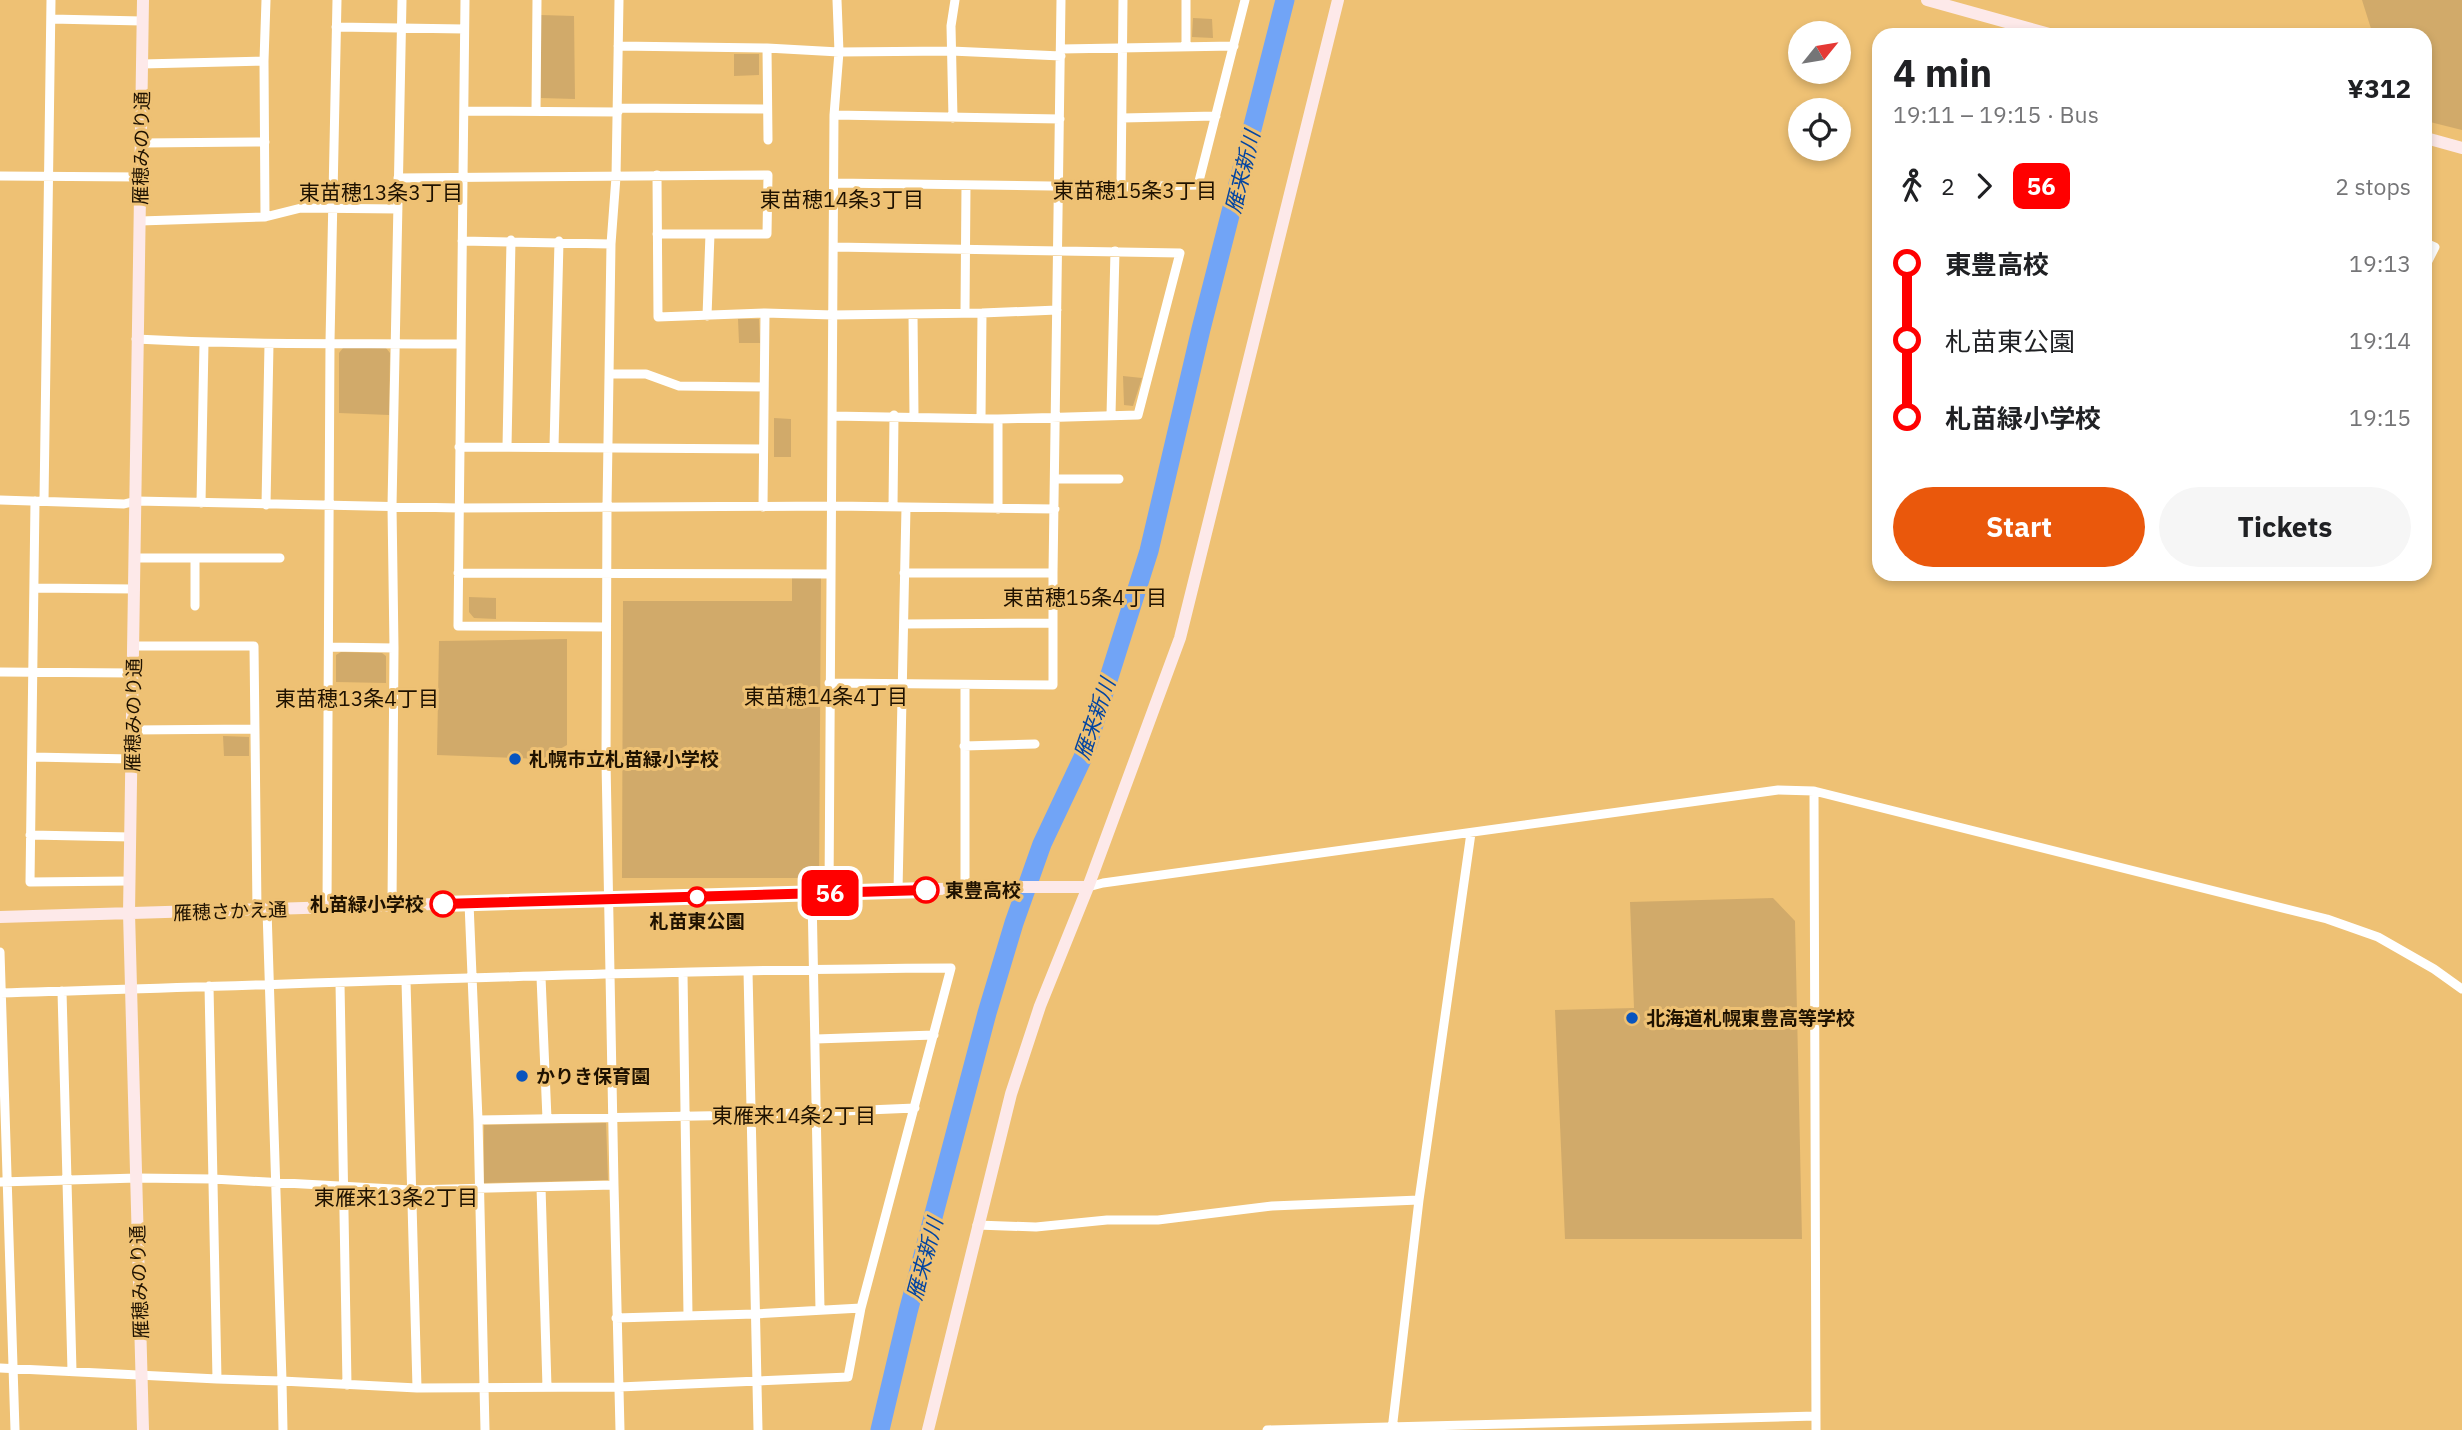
<!DOCTYPE html>
<html lang="en">
<head>
<meta charset="utf-8">
<style>
  :root { --surface:#fff; --page:#f6f6f6; --text:#202124; --muted:#757577; --accent:#ea580c }
  body { margin:0; font-family:"IBM Plex Sans","Noto Sans JP",sans-serif; background:var(--page); color:var(--text); height:100vh; display:flex; flex-direction:column; font-size:26px; white-space:nowrap }
  * { box-sizing:border-box; margin:0 }
  p { font-size:23px; color:var(--muted) }
  .icon { flex:none; width:38px; height:38px; fill:none; stroke:currentColor; stroke-width:2; stroke-linecap:round; stroke-linejoin:round }
  .map { position:relative; flex:1; overflow:hidden }
  .sheet { position:absolute; left:1872px; top:28px; width:560px; height:553px; display:flex; flex-direction:column; background:var(--surface); border-radius:21px; box-shadow:0 4px 10px #0003 }
  .sheet>* { flex:none }
  .badge { padding:0 14px; border-radius:10px; font-size:24px; line-height:46px }
  .needle { width:46px; rotate:60deg }
  .fabs { position:absolute; left:1788px; top:21px; display:grid; gap:14px }
  .fabs a { display:grid; place-items:center; width:63px; height:63px; border-radius:50%; background:var(--surface); box-shadow:0 4px 10px #0003; font-size:35px }
  .map>.badge { position:absolute; translate:-50% -50%; box-shadow:0 0 0 4px #fff }
  .legs { display:flex; align-items:center; gap:10px; height:77px; padding:0 21px; font-size:23px }
  .legs p { margin-inline-start:auto }
  .overview { display:flex; align-items:center; justify-content:space-between; height:119px; padding:0 21px }
  h1 { font-size:38px; font-weight:700; line-height:52px }
  .cta { display:flex; gap:14px; margin-top:auto; padding:14px 21px }
  .cta a { flex:1; height:80px; border-radius:42px; background:var(--accent); color:#fff; font-size:28px; font-weight:700; line-height:80px; text-align:center }
  .cta a+a { background:var(--page); color:var(--text) }
  ul { padding:0 21px; list-style:none }
  li { display:flex; align-items:center; gap:24px; height:77px; font-size:26px }
  li i { display:grid; place-items:center; width:10px; height:100%; margin:0 9px; background:currentColor }
  li i::after { content:''; width:18px; height:18px; margin:-9px; border:5px solid; border-radius:50%; background:var(--surface) }
  li p { margin-inline-start:auto }
  li:first-child i { background:linear-gradient(#0000 50%,currentColor 0) }
  li:last-child i { background:linear-gradient(currentColor 50%,#0000 0) }
  .map>svg:first-child { display:block }
</style>
</head>
<body>
<div class="map">
<svg width="2462" height="1430" viewBox="0 0 2462 1430">
  <rect width="100%" height="100%" fill="#eec174"/>
  <path fill="#d1aa6a" d="M2362,0H2462V130L2426,121V35H2373Z
    M541,15L574,16L575,99L541,98Z
    M1193,18L1212,19L1213,38L1192,37Z
    M734,54H759V75L734,76Z
    M738,319H759L760,343H739Z
    M343,348H386L390,353L389,415L339,413V353Z
    M1123,376L1142,378L1133,406L1124,405Z
    M774,418L791,419V457H774Z
    M792,578H821L819,878H622L623,601H792Z
    M469,597L496,598V619L474,618L469,612Z
    M567,639V745L542,759L437,755L439,641Z
    M341,652L382,653L386,656V683L336,682V655Z
    M223,736L249,737V756H224Z
    M1773,898L1795,921L1802,1239H1565L1555,1010L1634,1008L1630,902Z
    M606,1123L608,1180L484,1183V1125Z"/>
  <g fill="none" stroke-linecap="round" stroke-linejoin="round">
    <path stroke="#71a4f6" stroke-width="19" d="M880,1430L908,1312L987,1013L1014,923L1042,844L1085,753L1149,551L1201,329L1285,0"/>
    <path stroke="#fff" stroke-width="9" d="M465,0L458,626L606,627
      M51,19L142,21
      M336,27L464,29
      M618,46L767,48L839,52L951,51L1061,56
      M1186,46V0
      M767,48L768,140
      M1061,49L1234,46
      M142,64L264,61
      M618,108L767,109
      M465,111L618,112
      M536,111L537,0
      M834,115L1060,119
      M953,118L951,26L955,0
      M1122,118L1216,116
      M141,143L265,142
      M657,175L658,317L765,313L833,315L982,313L1057,310
      M0,176L140,177
      M398,178L768,175L767,234H657
      M834,183L1121,187L1198,185L1245,0
      M1121,187L1123,0
      M265,217L264,61L266,0
      M140,221L265,217L301,208L398,209
      M462,241L611,244
      M2426,243L2435,247L2426,265
      M965,312L966,185
      M913,314L914,416
      M707,316L710,234
      M136,339C244,345 352,343 460,344
      M609,374H646L679,386L764,387
      M1111,415L1115,251
      M832,416L998,419L1138,415L1180,253L834,247
      M981,418L982,313
      M459,447L763,449
      M507,447L511,240
      M554,447L559,241
      M1055,479H1119
      M0,500L124,504L136,501L458,508L833,506L1055,509
      M35,501L30,882L130,881
      M44,501L51,0
      M201,503L204,343
      M266,505L269,344
      M763,507L765,313
      M893,507L894,415
      M998,509V419
      M134,558H280
      M458,573L830,574
      M904,573H1053
      M34,588L135,589
      M195,606V558
      M904,624L1053,623
      M134,646H254L257,910
      M329,647L394,648
      M0,672L133,673
      M829,683L1053,685V573L1061,0
      M133,730L255,729
      M964,746L1035,744
      M32,757L132,759
      M1814,791L1816,1430
      M30,835L131,837
      M1088,887L1103,883L1778,790L1814,791L2327,919L2378,937L2434,969L2462,989
      M965,889V685
      M898,891L906,507
      M829,893L834,115L839,52L837,0
      M812,894L820,1310
      M469,903L478,1120L485,1430
      M392,906L394,648L392,506L402,0
      M327,908L330,342L337,0
      M0,952L15,1430
      M748,971L758,1430
      M683,973L688,1315
      M541,977L547,1119
      M406,981L417,1388
      M340,983L347,1385
      M62,991L72,1371
      M0,993C317,984 634,970 951,968L861,1308L848,1377L619,1387L417,1388L282,1381L267,910
      M816,1039L934,1035
      M478,1120L751,1115L915,1108
      M0,1182L137,1178L213,1179L411,1190L614,1185L606,762L607,507L611,244L616,177L619,0
      M614,1185L620,1430
      M541,1187L547,1387
      M977,1225L1036,1227L1107,1220H1158L1272,1206L1419,1200
      M616,1318L755,1314L861,1308
      M0,1368L217,1379L209,986
      M217,1379L282,1381L283,1430
      M1267,1430L1816,1416
      M1392,1430L1419,1200L1471,833"/>
    <path stroke="#fde9e9" stroke-width="12" d="M143,0L129,913L143,1430
      M1927,0L2053,35
      M2426,138L2462,148
      M0,917L1005,887H1088
      M928,1430L1011,1094L1040,1006L1088,887L1180,638L1338,0"/>
  </g>
  <g fill="none" stroke-linecap="round" stroke-linejoin="round">
    <defs>
      <path id="line-1" d="M443,904L926,890"/>
    </defs>
    <use href="#line-1" stroke="#fff" stroke-width="16"/>
    <use href="#line-1" stroke="#f00" stroke-width="10"/>
  </g>
  <g fill="#0854be" stroke="#eec174" stroke-width="2.5">
    <circle cx="515" cy="759" r="7"/>
    <circle cx="1632" cy="1018" r="7"/>
    <circle cx="522" cy="1076" r="7"/>
  </g>
  <g fill="#fff" stroke="#f00" stroke-width="3.5">
    <circle cx="926" cy="890" r="12"/>
    <circle cx="697" cy="897" r="9"/>
    <circle cx="443" cy="904" r="12"/>
  </g>
  <g text-anchor="middle" stroke-width="6" stroke-linejoin="round" paint-order="stroke">
    <g font-size="19" fill="#1f1200" stroke="#eec174">
      <text transform="translate(141 148) rotate(-89)" y="7">雁穂みのり通</text>
      <text transform="translate(133 715) rotate(-89)" y="7">雁穂みのり通</text>
      <text transform="translate(230 911) rotate(-2)" y="7">雁穂さかえ通</text>
      <text transform="translate(139 1282) rotate(-92)" y="7">雁穂みのり通</text>
    </g>
    <g font-size="19" font-weight="bold" fill="#1f1200" stroke="#eec174" text-anchor="start">
      <text x="529" y="766">札幌市立札苗緑小学校</text>
      <text x="1646" y="1025">北海道札幌東豊高等学校</text>
      <text x="536" y="1083">かりき保育園</text>
    </g>
    <g font-size="19" font-weight="bold" fill="#1f1200" stroke="#eec174" text-anchor="start">
      <text x="945" y="897">東豊高校</text>
      <text x="424" y="911" text-anchor="end">札苗緑小学校</text>
      <text x="697" y="928" text-anchor="middle">札苗東公園</text>
    </g>
    <g font-size="21" font-style="italic" fill="#0244a1" stroke="#eec174">
      <text transform="translate(1243 172) rotate(-76)" y="7">雁来新川</text>
      <text transform="translate(1095 719) rotate(-71)" y="7">雁来新川</text>
      <text transform="translate(925 1259) rotate(-75)" y="7">雁来新川</text>
    </g>
    <g font-size="21" fill="#1f1200" stroke="#eec174">
      <text x="1135" y="198">東苗穂15条3丁目</text>
      <text x="381" y="200">東苗穂13条3丁目</text>
      <text x="842" y="207">東苗穂14条3丁目</text>
      <text x="1085" y="605">東苗穂15条4丁目</text>
      <text x="826" y="704">東苗穂14条4丁目</text>
      <text x="357" y="706">東苗穂13条4丁目</text>
      <text x="794" y="1123">東雁来14条2丁目</text>
      <text x="396" y="1205">東雁来13条2丁目</text>
    </g>
  </g>
</svg>
<div class="fabs">
<a><svg class="needle" viewBox="-14 -14 28 28"><path d="M0-13l5 13h-10z" fill="#e53935"/><path d="M0 13l5-13h-10z" fill="#757577"/></svg></a>
<a><svg class="icon" aria-label="locate" viewBox="0 0 24 24"><circle cx="12" cy="12" r="6"/><path d="M12 2v4M12 18v4M2 12h4M18 12h4"/></svg></a>
</div>
<b class="badge" style="left:830px;top:893px;background:#f00;color:#fff">56</b>
<section class="sheet">
<div class="overview"><div><h1>4 min</h1><p>19:11 – 19:15 · Bus</p></div><b>¥312</b></div>
<div class="legs"><svg class="icon" aria-label="walk" viewBox="0 0 24 24"><circle cx="13" cy="4" r="2"/><path d="M13 8l-2 6 4 7M11 14l-3 7M7 12l3-4h3l4 4"/></svg>2<svg class="icon" aria-label="forward" viewBox="0 0 24 24"><path d="M9 5l7 7-7 7"/></svg><b class="badge" style="background:#f00;color:#fff">56</b><p>2 stops</p></div>
<ul>
<li><i style="color:#f00"></i><b>東豊高校</b><p>19:13</p></li>
<li><i style="color:#f00"></i><span>札苗東公園</span><p>19:14</p></li>
<li><i style="color:#f00"></i><b>札苗緑小学校</b><p>19:15</p></li>
</ul>
<div class="cta"><a>Start</a><a>Tickets</a></div>
</section>
</div>
</body>
</html>
